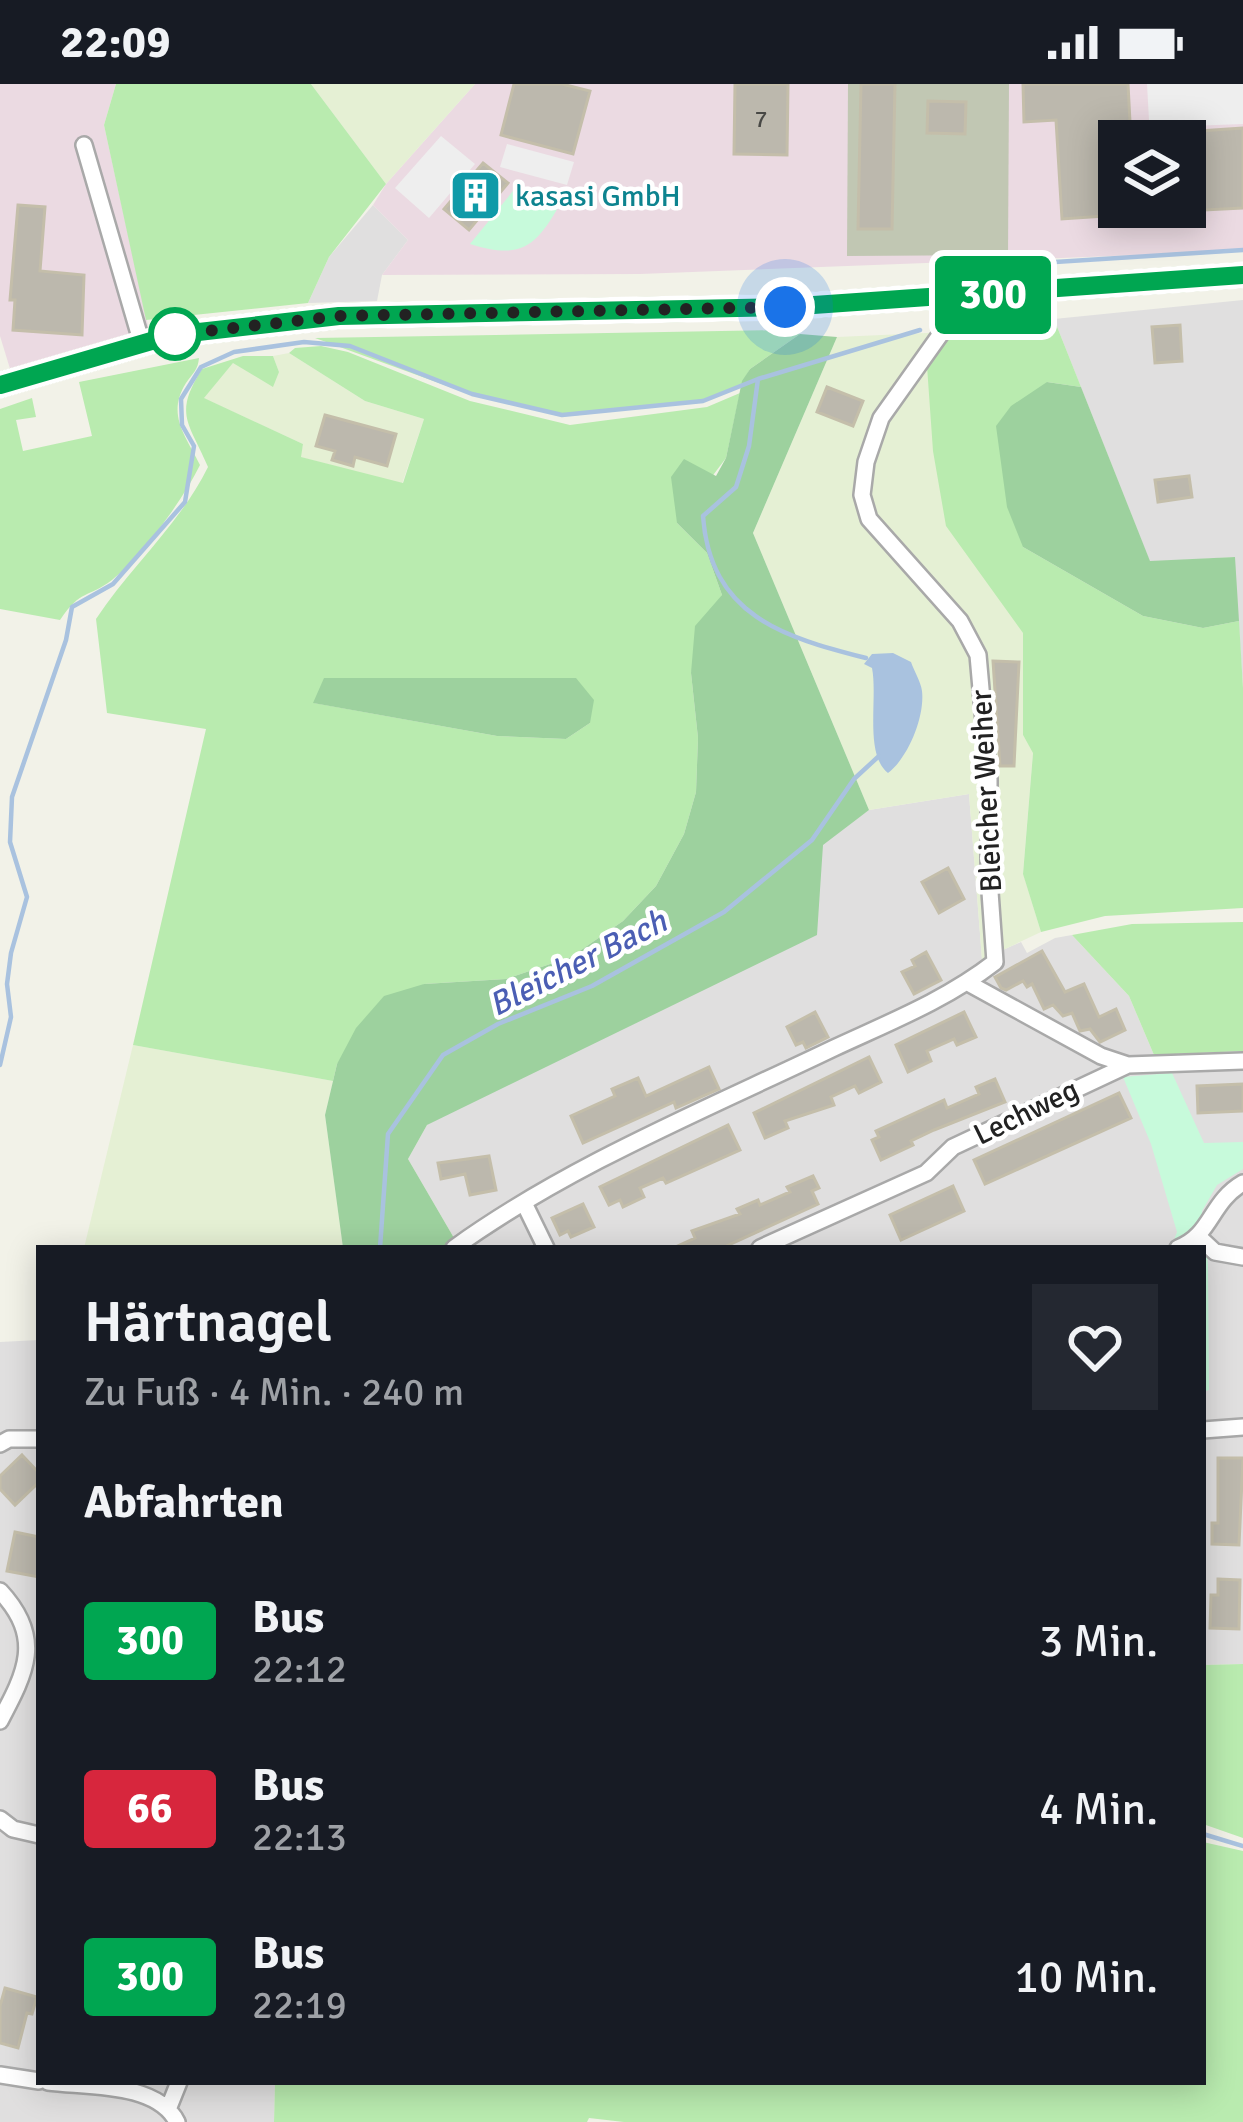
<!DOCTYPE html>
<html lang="de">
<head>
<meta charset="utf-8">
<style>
  :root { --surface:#171b24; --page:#242831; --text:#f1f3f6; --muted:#9ea1a6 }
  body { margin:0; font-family:Signika,sans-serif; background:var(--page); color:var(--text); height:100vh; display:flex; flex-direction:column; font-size:45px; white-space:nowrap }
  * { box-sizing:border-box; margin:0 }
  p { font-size:39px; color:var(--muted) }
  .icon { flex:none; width:66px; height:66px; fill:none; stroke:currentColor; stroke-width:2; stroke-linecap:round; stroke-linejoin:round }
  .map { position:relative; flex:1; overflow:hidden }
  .drawer { position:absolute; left:36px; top:1161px; width:1170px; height:840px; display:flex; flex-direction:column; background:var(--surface); border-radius:0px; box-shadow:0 6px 30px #0003 }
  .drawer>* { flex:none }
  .badge { padding:0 24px; border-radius:9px; font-size:42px; line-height:78px }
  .controls { position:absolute; left:1098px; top:36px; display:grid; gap:24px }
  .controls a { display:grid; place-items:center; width:108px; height:108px; border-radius:0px; background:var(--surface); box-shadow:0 6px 30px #0003; font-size:60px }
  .you { position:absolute; width:60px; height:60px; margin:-30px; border:9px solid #fff; border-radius:50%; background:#1a73e8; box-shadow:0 0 0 18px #1a73e833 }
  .map>.badge { position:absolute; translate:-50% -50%; box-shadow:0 0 0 6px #fff }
  h2 { padding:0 48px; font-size:45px; line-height:108px }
  .round { display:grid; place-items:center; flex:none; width:126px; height:126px; border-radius:0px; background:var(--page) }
  .headline { display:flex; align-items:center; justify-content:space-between; height:204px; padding:0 48px }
  h1 { font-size:57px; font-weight:600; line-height:90px }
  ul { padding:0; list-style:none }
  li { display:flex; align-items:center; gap:36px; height:168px; padding:0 48px }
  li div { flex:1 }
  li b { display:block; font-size:45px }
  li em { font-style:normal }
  li .badge { min-width:132px; font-weight:700; text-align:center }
  .status { display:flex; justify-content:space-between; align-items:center; height:84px; padding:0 60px; background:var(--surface); direction:ltr }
  .status svg { height:33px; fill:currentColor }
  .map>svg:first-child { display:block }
</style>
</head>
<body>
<div class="status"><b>22:09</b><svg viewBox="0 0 49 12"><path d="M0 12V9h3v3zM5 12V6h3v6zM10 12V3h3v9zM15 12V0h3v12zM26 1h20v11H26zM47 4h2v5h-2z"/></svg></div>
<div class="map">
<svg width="1243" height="2038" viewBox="0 0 1243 2038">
  <rect width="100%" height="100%" fill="#f2f2e8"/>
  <path fill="#e0dfdf" d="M373,121L408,156L382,191L377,217L308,219L329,173Z
    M1243,216V604L1234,473L1150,478L1054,235Z
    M969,710L982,875L1021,858L1027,869L1055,854L1072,851L1129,912L1154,971L1243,967V1580L1203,1581V1164H465L454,1154L408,1075L427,1041L869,726Z
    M39,1256V1998H275L274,2038H0V1258Z"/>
  <path fill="#ebdae2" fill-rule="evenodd" d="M0,0H116L104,41L149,246L11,288L0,252Z
    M475,0H1243V167L640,190L382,191L408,156L373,121L386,100ZM1119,57H1185V123H1119Z"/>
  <path fill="#c1c7b3" d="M848,0H1009L1008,171L847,172Z"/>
  <path fill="#e5f0d4" d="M311,0H475L386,100Z
    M949,248L1023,549V651L1033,668L1023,789L1041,848L982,876L969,710L869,726L753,449L837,253Z
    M289,269L365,317L424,335L402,400L300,373L303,360L203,314L233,279L279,288L273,272Z
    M133,961L333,997L325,1031L343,1164H84Z"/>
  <path fill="#b9ebaf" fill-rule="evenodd" d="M116,0H311L386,100L329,173L308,219L146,236L104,41Z
    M1054,235L1081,303L1047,298L1023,463L1143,532L1203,544L1239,537L1243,604V824L1105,832L1041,848L1023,790L1033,669L1023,651V549L946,442L933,367L927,282L949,248Z
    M785,246L800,250L750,285L741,301L704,316L571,332L472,311L315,254Z
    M321,262L348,268L470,317L570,341L707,323L740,309L726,374L677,439L707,469L722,511L691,589L698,654L696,708L684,750L656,802L623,837L571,873L506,895L424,900L337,980L333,997L133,961L206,645L107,629L96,535C131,482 180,440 208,383C189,338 173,331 202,285L243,272H273L279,288L273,303L233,279L204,314L303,360L301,373L403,399L424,335L365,317L289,269L295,264ZM325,594H575L590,639L566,655L497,652L314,619Z
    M199,274C198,286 193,289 186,299C166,331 186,352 200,381C182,417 143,471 112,496C87,515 82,504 60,536L0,525V325L32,314L36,333L16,336L23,367L92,352L79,298Z
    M1243,838V967L1154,971L1129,912L1072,851L1132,840Z
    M1243,1580V1754L1203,1740V1581Z
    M1203,1758L1243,1767V2038H624L589,2034L587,2038H274L275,1998H1203Z"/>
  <path fill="#9dd19e" d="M800,250L837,253L753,449L869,726L823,761L817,851L427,1041L408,1075L454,1154L441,1164H343L325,1031L337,980L356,944L384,912L424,900L506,895L571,873L623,837L656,802L684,750L696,708L698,654L691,589L695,542L722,511L707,469L677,439L671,393L684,375L716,392L726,374L742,297L750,285Z
    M1047,298L1081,303L1150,477L1235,473L1239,537L1203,544L1143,532L1023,463L1007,423L996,342L1011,322Z
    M324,594H576L594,616L590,639L566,655L497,652L313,619Z"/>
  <path fill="#c7fadb" d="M517,102L563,115C537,161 524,177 470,160Z
    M1172,989L1204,1059L1243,1058V1085L1217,1101L1202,1127L1208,1180L1209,1306L1203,1308V1164H1171L1177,1148L1151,1060L1123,993Z"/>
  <path fill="#eee" d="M1147,0H1243V40L1162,43L1149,36Z
    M441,52L475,80L429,134L395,104Z
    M507,60L574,78L567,101L500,83Z"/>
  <path fill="#a9c2df" d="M893,569L911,578C914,587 921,598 922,607C925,633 908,674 888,689C864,670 878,614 872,584L864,580L872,570Z"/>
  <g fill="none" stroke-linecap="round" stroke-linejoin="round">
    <path stroke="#a9c2df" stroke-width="4.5" d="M957,199L978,183L1243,166
      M866,574C784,553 710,532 703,432L736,403L749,362L758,295L920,246
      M0,981L11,933L7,900L11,869L27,813L10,758L12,713L66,556L72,523L113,500L185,418L194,362L182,341L181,315L201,283L234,268L304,258L350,262L472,310L562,331L703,317L758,295
      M380,1164L388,1050L443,971L498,940L592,902L724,828L812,756L854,695L879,672
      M1203,1750L1243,1762"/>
  </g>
  <path fill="#bcb8ad" stroke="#c4beaa" stroke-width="3" d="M514,0H562L590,7L573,70L501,51Z
    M735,0H788L787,71L734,70Z
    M861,0H895L892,145H858Z
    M1023,0H1128L1131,57H1119V131L1062,135L1056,36L1024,38Z
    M928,17L966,18L965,50L927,49Z
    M1243,44V124L1185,127V48Z
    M483,79L508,99L469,146L444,125Z
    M18,121L45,123L40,187L84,191L82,251L13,246L15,216H10Z
    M1180,241L1182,277L1155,279L1152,243Z
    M827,303L863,317L853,342L817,328Z
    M325,331L396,350L387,382L355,373L353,382L332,376L335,367L316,362Z
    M1189,392L1192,413L1158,418L1155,396Z
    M993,577L1019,578L1014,682H1000Z
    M948,784L964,815L939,829L922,798Z
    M1042,867L1065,908L1084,900L1099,933L1116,925L1125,946L1100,958L1090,945L1080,947L1072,929L1063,932L1053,921L1044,925L1032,900L1027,903L1023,897L1006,906L1001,904L995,893Z
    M926,868L941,896L914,910L902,888L915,882L912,876Z
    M815,928L828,953L806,964L803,958L796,961L787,943Z
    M964,928L976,953L957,961L954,955L927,967L931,977L908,988L896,961Z
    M869,973L881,998L859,1009L855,1002L831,1013L834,1021L785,1037L788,1044L765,1054L754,1029Z
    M709,983L719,1005L676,1024L674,1018L583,1059L571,1032L615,1012L612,1005L638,994L646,1012Z
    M995,995L1005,1018L934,1046L911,1057L913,1061L881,1076L872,1056L879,1053L876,1047L944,1016L947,1024L979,1010L976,1003Z
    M1243,1000V1027L1198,1029L1197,1002Z
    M1119,1009L1131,1034L985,1100L974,1076Z
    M728,1041L740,1066L666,1099L663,1094L640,1104L644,1113L623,1123L620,1116L609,1121L600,1103Z
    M489,1072L496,1106L470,1111L465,1090L441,1095L438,1079Z
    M813,1092L819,1104L812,1107L818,1120L722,1164H673L695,1154L692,1147L740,1130L737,1125L758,1116L760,1121L790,1108L787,1103Z
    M953,1102L964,1127L901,1156L890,1131Z
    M583,1120L594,1143L571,1153L568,1147L560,1151L552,1134Z
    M22,1371L39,1389V1398L15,1421L0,1405V1392Z
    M1218,1374H1243L1239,1461L1212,1460V1439H1218Z
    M15,1448L39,1453V1493L7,1487Z
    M1218,1495L1240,1496L1239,1545L1210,1544L1211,1511H1218Z
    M5,1904L37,1913L32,1930L27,1929L18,1964L0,1959V1922Z"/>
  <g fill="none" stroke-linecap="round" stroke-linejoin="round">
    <defs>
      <path id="street" d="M84,61L142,260
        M968,899L1101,972L1128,981
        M524,1119L546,1164
        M1200,1154L1215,1168L1243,1173
        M454,1164C569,1081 707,1025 834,964C890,938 946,916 995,878L989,794V695L978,571L960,537L869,435L862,411L866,378L881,334L967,213
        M760,1164L926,1089L953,1063L1128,981L1243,977
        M1178,1164C1212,1151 1210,1118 1243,1099
        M1203,1346L1243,1343
        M0,1360L9,1355H39
        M0,1507C44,1554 26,1588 0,1637
        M0,1735L13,1745L39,1751
        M0,1991L39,1997
        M48,1998C87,2003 157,1998 177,2038
        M169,2023L179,1998"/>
      <path id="secondary" d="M0,301L172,251L339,232L785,223L1243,191"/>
    </defs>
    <use href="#street" stroke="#a9a9a9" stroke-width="20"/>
    <use href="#secondary" stroke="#4a7e04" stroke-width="26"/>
    <use href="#street" stroke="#fff" stroke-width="15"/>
    <use href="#secondary" stroke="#e4fbbe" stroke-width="21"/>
  </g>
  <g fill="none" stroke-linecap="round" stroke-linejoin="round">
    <defs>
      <path id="line" d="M0,301L172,251L339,232L785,223L1243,191"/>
    </defs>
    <use href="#line" stroke="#fff" stroke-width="27"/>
    <use href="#line" stroke="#00a651" stroke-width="18"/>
    <path stroke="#222" stroke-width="12" stroke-dasharray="0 21.6" d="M175,250L172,251L339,232L785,223"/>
  </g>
  <defs>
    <symbol id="building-square" viewBox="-11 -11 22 22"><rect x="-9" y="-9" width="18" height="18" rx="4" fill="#0f9aa8" stroke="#fff"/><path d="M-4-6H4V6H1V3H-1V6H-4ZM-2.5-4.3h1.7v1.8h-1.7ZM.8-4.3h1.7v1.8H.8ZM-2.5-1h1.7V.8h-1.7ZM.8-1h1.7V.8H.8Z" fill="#fff"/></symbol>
  </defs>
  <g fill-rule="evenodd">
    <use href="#building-square" x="446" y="82" width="59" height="59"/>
  </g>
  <circle fill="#fff" stroke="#00a651" stroke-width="6" cx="175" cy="250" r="24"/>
  <g text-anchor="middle" stroke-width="9" stroke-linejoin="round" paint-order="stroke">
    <g font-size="24" fill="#484845">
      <text x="761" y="43">7</text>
    </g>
    <g font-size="30" fill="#0d838f" stroke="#fff" text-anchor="start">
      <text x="515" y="122">kasasi GmbH</text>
    </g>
    <g font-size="30" fill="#222" stroke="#fff">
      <text transform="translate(986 707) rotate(-93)" y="10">Bleicher Weiher</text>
      <text transform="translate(1026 1028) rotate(-26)" y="10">Lechweg</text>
    </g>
    <g font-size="33" font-style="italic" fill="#4b5eb4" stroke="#fff">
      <text transform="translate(577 878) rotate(-27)" y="12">Bleicher Bach</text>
    </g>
  </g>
</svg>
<div class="controls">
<a><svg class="icon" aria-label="layers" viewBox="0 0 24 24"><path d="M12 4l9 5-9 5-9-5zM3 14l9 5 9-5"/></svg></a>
</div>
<div class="you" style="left:785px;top:223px"></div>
<b class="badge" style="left:993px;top:211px;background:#00a651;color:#fff">300</b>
<section class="drawer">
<div class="headline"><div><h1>Härtnagel</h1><p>Zu Fuß · 4 Min. · 240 m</p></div><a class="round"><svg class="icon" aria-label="heart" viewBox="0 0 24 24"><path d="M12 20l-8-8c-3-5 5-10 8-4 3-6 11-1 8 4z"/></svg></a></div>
<h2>Abfahrten</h2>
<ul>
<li><span class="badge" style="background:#00a651;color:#fff">300</span><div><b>Bus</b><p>22:12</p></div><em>3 Min.</em></li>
<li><span class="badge" style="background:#d7263d;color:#fff">66</span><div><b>Bus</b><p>22:13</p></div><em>4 Min.</em></li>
<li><span class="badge" style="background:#00a651;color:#fff">300</span><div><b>Bus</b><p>22:19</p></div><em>10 Min.</em></li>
</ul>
</section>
</div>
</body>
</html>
